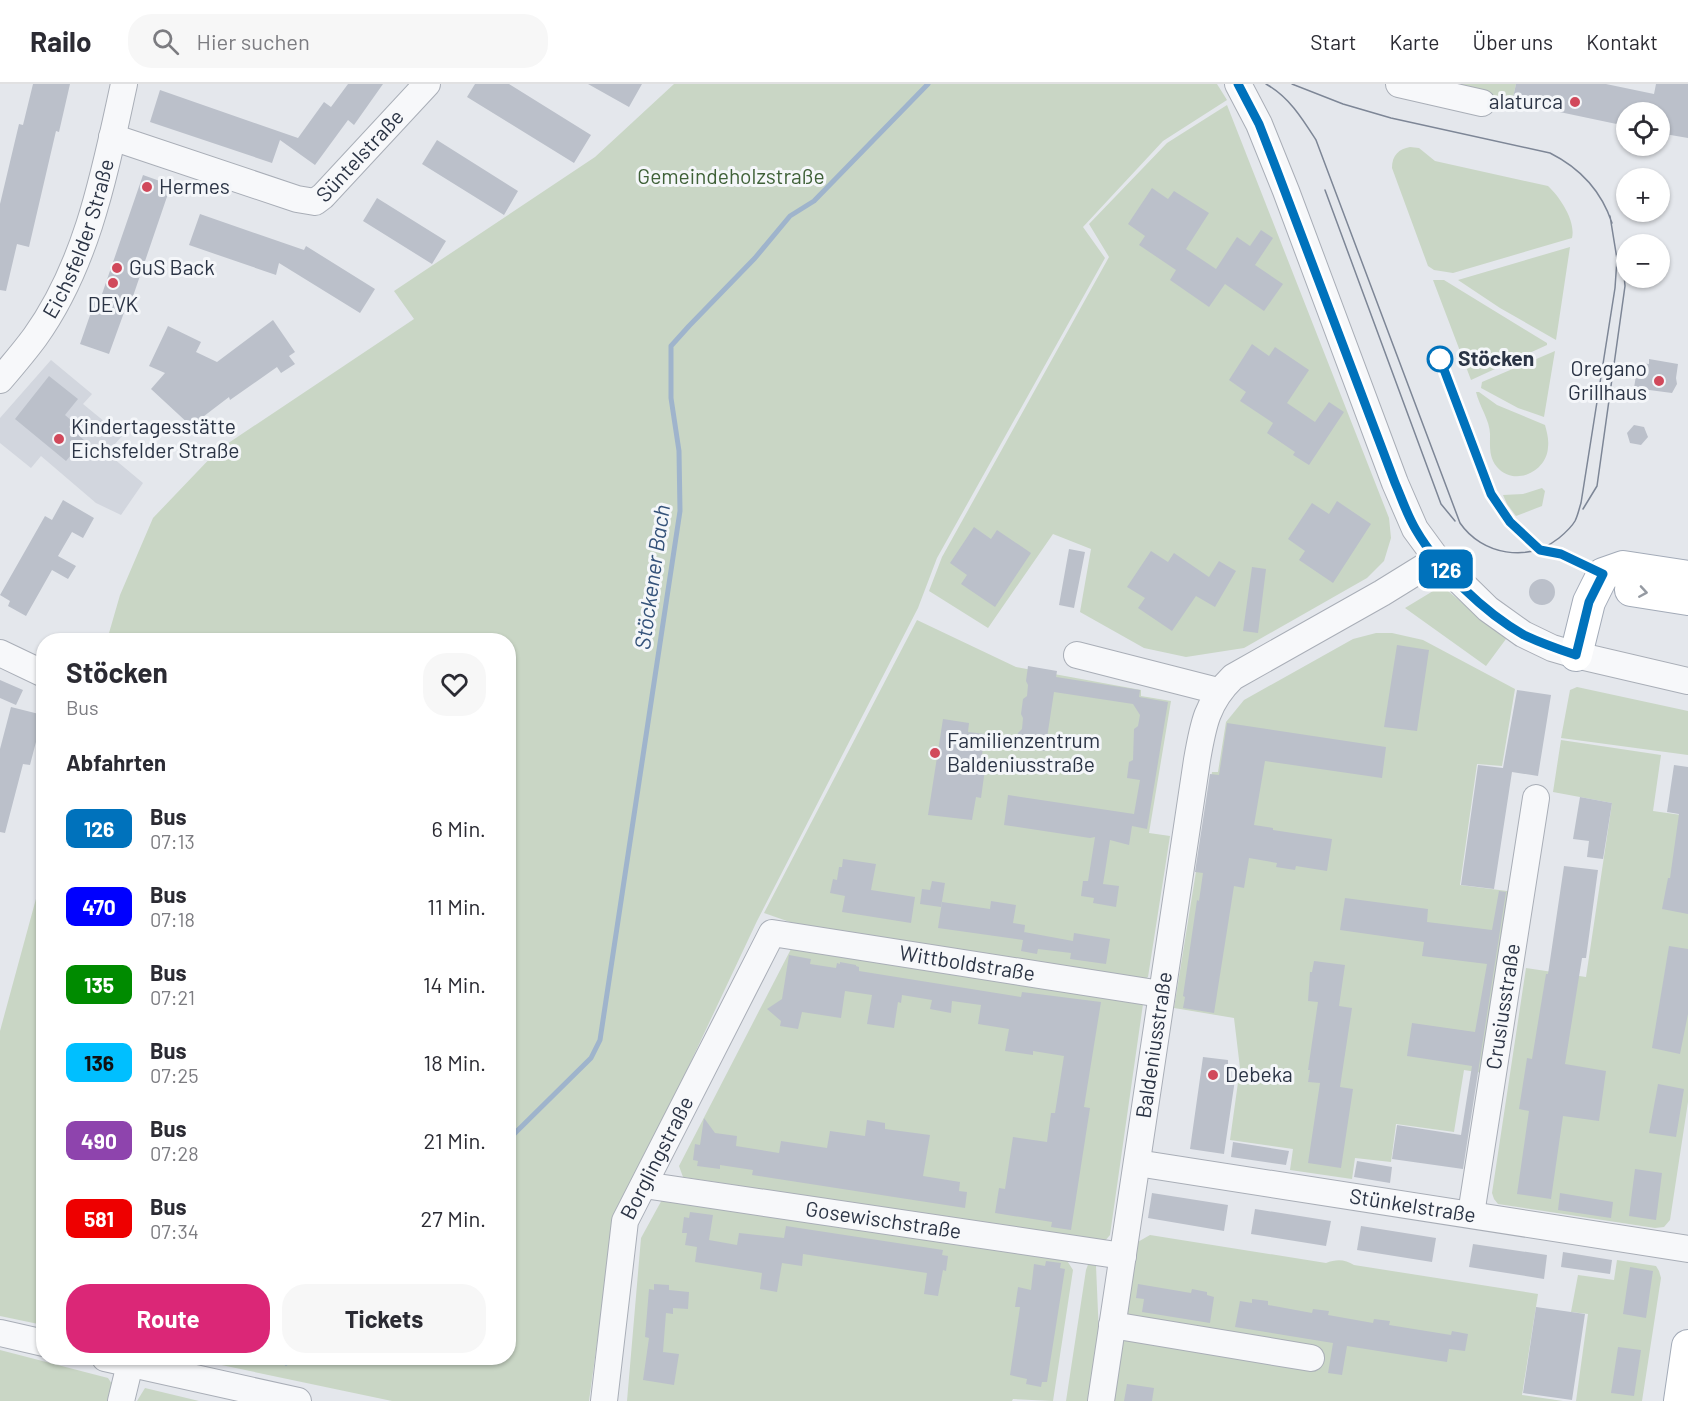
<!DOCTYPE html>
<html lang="de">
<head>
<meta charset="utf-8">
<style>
  :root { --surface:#fff; --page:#f7f7f7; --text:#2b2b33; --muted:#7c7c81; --line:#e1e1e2; --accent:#db2777 }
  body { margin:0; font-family:Barlow,sans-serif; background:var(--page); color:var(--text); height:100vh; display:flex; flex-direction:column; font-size:22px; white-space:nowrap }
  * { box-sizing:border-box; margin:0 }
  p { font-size:20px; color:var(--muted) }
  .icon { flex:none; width:33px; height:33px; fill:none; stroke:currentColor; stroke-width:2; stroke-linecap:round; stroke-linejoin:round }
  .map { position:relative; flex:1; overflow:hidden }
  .details { position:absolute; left:36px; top:549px; width:480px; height:732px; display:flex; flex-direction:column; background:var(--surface); border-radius:24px; box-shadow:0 2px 4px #0004 }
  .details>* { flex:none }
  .badge { padding:0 12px; border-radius:9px; font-size:21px; line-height:39px }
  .fabs { position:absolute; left:1616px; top:18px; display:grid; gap:12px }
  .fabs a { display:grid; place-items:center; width:54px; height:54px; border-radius:50%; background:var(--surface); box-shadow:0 2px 4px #0004; font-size:30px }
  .map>.badge { position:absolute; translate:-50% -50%; box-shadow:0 0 0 3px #fff }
  h2 { padding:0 30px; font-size:22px; line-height:54px }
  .round { display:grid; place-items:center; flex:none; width:63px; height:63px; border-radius:24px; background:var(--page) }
  .summary { display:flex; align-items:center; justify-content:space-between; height:102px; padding:0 30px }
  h1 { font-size:28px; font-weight:700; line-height:45px }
  .action { display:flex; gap:12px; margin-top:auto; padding:12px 30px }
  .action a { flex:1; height:69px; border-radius:24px; background:var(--accent); color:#fff; font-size:24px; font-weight:700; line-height:69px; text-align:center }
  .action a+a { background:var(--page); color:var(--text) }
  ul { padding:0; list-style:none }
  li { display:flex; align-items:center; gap:18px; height:78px; padding:0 30px }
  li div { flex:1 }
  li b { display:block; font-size:22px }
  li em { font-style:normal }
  li .badge { min-width:66px; font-weight:700; text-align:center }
  header { display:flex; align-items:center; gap:36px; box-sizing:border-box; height:84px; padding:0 30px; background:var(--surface); border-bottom:2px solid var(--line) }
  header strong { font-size:28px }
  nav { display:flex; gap:33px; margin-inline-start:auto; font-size:21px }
  .search { width:420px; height:54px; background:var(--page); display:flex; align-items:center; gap:15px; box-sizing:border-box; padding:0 21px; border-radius:24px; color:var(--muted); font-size:22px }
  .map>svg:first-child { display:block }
</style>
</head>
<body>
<header>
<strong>Railo</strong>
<div class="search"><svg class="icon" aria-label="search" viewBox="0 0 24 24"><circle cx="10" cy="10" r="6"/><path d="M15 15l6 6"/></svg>Hier suchen</div>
<nav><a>Start</a><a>Karte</a><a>Über uns</a><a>Kontakt</a></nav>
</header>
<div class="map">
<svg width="1688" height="1317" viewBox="0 0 1688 1317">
  <rect width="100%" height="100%" fill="#e4e7ec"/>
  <path fill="#d2d6de" d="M51,276L92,310L83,320L122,352L107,369L143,399L121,431L96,419L41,372L31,384L0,359V334Z"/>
  <path fill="#c9d6c5" d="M674,0H1217L1227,16L1163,57L1083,143L1105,174L937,474L918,524L757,837L613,1143L589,1317H392L188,1274H508V556H107L120,511L153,434L218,366L414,235L394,207L595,73Z
    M1443,0H1516L1512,18Z
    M1227,21L1389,434L1391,454L1384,477L1367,494L1244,564L1186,573L1144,564L1080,528L1091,465L1053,450L988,544L929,507L942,473L1109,173L1089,140L1167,59Z
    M1410,63L1419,64L1435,77L1548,102C1560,113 1576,137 1572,154L1453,189L1434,186L1428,182L1392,84C1392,71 1399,65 1410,63Z
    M1570,163L1556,256L1500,224L1458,196Z
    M1433,196H1444L1547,259V261L1471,296Z
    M1555,267L1544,333L1518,324L1481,304L1482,298Z
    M1476,308H1479L1497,321L1545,341C1547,348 1549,356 1548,363C1547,388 1514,403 1497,383C1489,374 1490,363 1490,352C1491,338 1479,322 1476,308Z
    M1542,404L1545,407L1542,422L1516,432L1507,420L1503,411L1523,410Z
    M1438,504H1443L1448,507L1506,555L1486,582L1405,524Z
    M917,536L1016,583L1141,606V612L1171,617L1149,749L1170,752L1148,893L1142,897L807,844L764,829Z
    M1376,549H1392L1423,556L1515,605L1502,682L1477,680L1460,801L1515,808L1489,990L1464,986L1454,1048L1396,1040L1391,1078L1355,1074L1352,1095L1290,1086L1293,1065L1230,1056L1240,984L1234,934L1174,924L1212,688H1218L1226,638L1244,616L1353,555Z
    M1577,603L1688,627V671L1561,654L1570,606Z
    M1561,656L1661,671L1653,727L1688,732V1018L1670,1136L1664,1143L1655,1144L1498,1120L1494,1115L1492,1109L1526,884L1586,893L1612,719L1553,708Z
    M43,789V1241L0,1232V947Z
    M798,862L1114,910L1123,917L1143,920L1110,1151L1104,1158L683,1093L679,1082L791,865Z
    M664,1112L1066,1175L1073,1186L1053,1317L1013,1315L1012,1317H627L641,1154Z
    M1150,1151L1326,1179C1336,1175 1345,1175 1354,1181L1538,1210L1522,1311L1563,1317H1112L1136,1159Z
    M1617,1176L1656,1182L1659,1187L1661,1194L1642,1317H1576L1588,1230L1571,1228L1578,1191L1614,1196Z
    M1089,1178L1100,1180L1096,1182L1099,1251L1094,1317H1066L1086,1186Z
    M0,1266L108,1294L112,1300L111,1317H0Z
    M145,1304L199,1317H137Z"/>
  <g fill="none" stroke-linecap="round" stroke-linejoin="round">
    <path stroke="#9fb4cc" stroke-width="5" d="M508,1056L591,974L600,956L680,427L679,367L671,314V262L689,242L755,174L790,132L814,117L928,0
      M286,1279L292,1274"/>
  </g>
  <path fill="#bbc0ca" d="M33,0H70L59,48L56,47L29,163L17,160L6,207L0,206V120L19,40L23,41Z
    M348,0H383L354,41L348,36L315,81L280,56L272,79L150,38L160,6L298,54L324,18L331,23Z
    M475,0H509L591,51L574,79L467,13Z
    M588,0H642L629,23Z
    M1516,0H1606L1654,10L1656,0H1688V54L1659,49V28H1626V42L1512,18Z
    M437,56L518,107L504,131L422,80Z
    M143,91L171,101L129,224L126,223L109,270L80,260L97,211L101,213Z
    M1152,104L1168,115L1174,107L1209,129L1186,165L1216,185L1237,153L1250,162L1261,146L1273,154L1255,181L1283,200L1264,227L1225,200L1209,223L1170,196L1176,186L1139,161L1145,152L1128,140Z
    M377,114L446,157L432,180L363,137Z
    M200,130L304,166L306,162L375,205L360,229L279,179L276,191L189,161Z
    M273,236L295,268L289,272L295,280L281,289L277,283L230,316L229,313L191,342L151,305L165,289L149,282L168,242L201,258L196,268L217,278Z
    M1252,260L1269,272L1275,263L1309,286L1287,319L1315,338L1329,318L1344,328L1309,381L1293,371L1295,368L1267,349L1273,339L1240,317L1246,308L1229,296Z
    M1649,275L1678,280L1676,294L1677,300L1672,309L1634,304L1638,279L1649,280Z
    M49,292L78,315L65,331L73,338L69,343L84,356L66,377L15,335Z
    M1634,341L1644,343L1648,353L1641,361L1630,359L1627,349Z
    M63,416L94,434L83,454L72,448L58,472L76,482L68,495L52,486L26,532L8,522L10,517L0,511L45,432L52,436Z
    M1337,417L1371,440L1333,499L1299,476L1305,467L1288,455L1312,419L1329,430Z
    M974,443L991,455L997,446L1031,469L995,523L961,500L967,491L950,479Z
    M1069,465L1085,468L1074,524L1059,521Z
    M1151,467L1168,478L1174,469L1209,493L1219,477L1236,487L1215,523L1196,512L1172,547L1138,524L1145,514L1127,503Z
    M1252,483L1266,485L1258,549L1243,547Z
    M1529 508a13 13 0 1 1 26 0a13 13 0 1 1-26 0Z
    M1397,561L1429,566L1417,647L1384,643Z
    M1028,582L1057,587L1056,593L1140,606L1139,613L1168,618L1147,745L1132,742L1129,761L1110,756L1103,800L1119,802L1116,823L1093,819L1094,814L1081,812L1083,797H1088L1095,753L1090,754L1004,741L1008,711L1134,730L1140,696L1127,694L1129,678L1133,676L1134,645L1138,642L1140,631L1133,620L1054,608L1045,667L1016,663L1018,649L1022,645L1023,634L1021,630L1023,615L1027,612L1028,601L1026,597Z
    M0,596L23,606L16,621L0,614Z
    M1517,606L1551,611L1538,692L1512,688L1494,805L1461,801L1478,681L1503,684Z
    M11,623L43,631L30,681L23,680L5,749L0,748V665Z
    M943,635L969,639L968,648L985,650L980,685H985L981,714L976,713L972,736L928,731Z
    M1227,639L1386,663L1382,694L1265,677L1254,741L1273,744V746L1332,755L1327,787L1296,782L1295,786L1276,783L1277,779L1249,774L1244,804L1234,802L1214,929L1183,924L1185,913L1183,912L1197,816L1199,817L1203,789L1195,788L1210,690L1219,691Z
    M1674,681L1688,683V830L1662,825L1668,794H1670L1679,730L1667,728Z
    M1580,713L1612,719L1603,775L1587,773L1589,757L1573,755Z
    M843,775L876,780L871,806L915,813L911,839L842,828L845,812L830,809L833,795L837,796L839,783H842Z
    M1564,782L1598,786L1586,874H1582L1565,980L1606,987L1599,1037L1563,1032L1551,1115L1517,1110L1529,1027L1519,1025L1527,974L1532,975L1546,890H1548Z
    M932,797L945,799L941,823L920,820L922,805L930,806Z
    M1499,807L1506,808L1463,1085L1392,1075L1397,1041L1461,1051L1472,982L1407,972L1412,939L1475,948L1487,880L1422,872L1424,858L1340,846L1345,814L1428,825L1427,838L1492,846Z
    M991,817L1016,821L1013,839L1025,841L1024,850V848L1073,857L1074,849L1110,855L1106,880L1070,875L1071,869L1038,865L1037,870L1021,867L1023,856L938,844L942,818L990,825Z
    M1669,862L1688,865V930L1680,970L1652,964Z
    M789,871L811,875L810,880L836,884L837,879L840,880V878L856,881V882L859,883V887L1021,913L1022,908L1101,918L1084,1023L1090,1024L1071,1146L1051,1143L1052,1138L995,1129L999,1104L1005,1105L1013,1053L1047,1058L1051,1029H1055L1064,972L1033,967V971L1005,967L1009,945L978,940L981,921L952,917L951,929L930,925L932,916L902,911L901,919L898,918L894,944L867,940L872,911L845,907L841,934L802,928L798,945L780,942L781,937L767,925L782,915Z
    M1314,877L1345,881L1339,922L1352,924L1340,1003L1353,1005L1341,1084L1308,1079L1320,999L1308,998L1310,986H1308L1318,918L1308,917L1310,888H1312Z
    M1203,973L1228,976V980L1237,982L1224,1070L1190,1065Z
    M1658,1000L1684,1005L1676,1053L1649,1049Z
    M704,1034L715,1049L737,1052L736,1062L779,1069L781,1057L827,1064L830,1047L865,1052L867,1036L885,1039V1045L930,1051L923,1092L960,1098L959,1107L967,1108L965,1124L752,1091L753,1086L720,1081V1085L697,1082L698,1077L693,1076L695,1060L700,1061Z
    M1233,1058L1289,1067L1286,1081L1231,1073Z
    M1357,1077L1392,1083L1390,1099L1354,1093Z
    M1635,1085L1662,1089L1656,1136L1629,1132Z
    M1152,1109L1228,1121L1224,1147L1148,1134Z
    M1560,1109L1613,1118L1611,1134L1558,1126Z
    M1255,1125L1331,1137L1326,1162L1251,1150Z
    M690,1128L713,1131L709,1156L737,1161L739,1149L784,1154L786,1142L943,1166L942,1171L948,1172L946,1187L943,1186L938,1212L924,1210L927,1189L803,1170L802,1182L782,1179L777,1208L760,1205L762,1189L695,1178L697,1163L685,1161L687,1149H682L684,1133L689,1134Z
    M1361,1142L1436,1154L1432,1178L1357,1166Z
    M1473,1160L1547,1171L1544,1195L1469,1183Z
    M1563,1168L1612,1176L1610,1190L1561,1183Z
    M1046,1177L1061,1179L1060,1184L1065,1185L1047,1298H1042L1041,1303L1026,1300L1027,1295L1010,1291L1020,1223H1015L1018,1203L1031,1206L1034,1180L1045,1182Z
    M1630,1183L1653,1187L1646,1234L1623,1230Z
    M654,1200L669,1201V1206L689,1208L688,1225L673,1224V1230L666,1229L663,1268L679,1270L674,1301L643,1296L649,1254L645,1253L649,1205L654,1206Z
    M1138,1200L1191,1209L1192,1205L1207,1208V1211L1214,1213L1210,1239L1142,1228L1144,1215L1136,1214Z
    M1252,1215L1268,1217V1221L1312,1229L1313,1225L1329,1227L1328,1231L1373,1239L1374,1235L1390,1237L1389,1241L1451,1251L1452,1247L1468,1250L1465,1267L1449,1265L1447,1278L1347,1262L1342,1291L1328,1289L1333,1259L1235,1243L1240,1217L1252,1219Z
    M1536,1223L1585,1230L1572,1316L1523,1309Z
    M1618,1263L1641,1266L1634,1312L1611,1309Z
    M1127,1300L1154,1304L1152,1317H1124Z"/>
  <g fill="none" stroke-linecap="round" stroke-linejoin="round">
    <defs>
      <g id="minor">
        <path d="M1238,0L1259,40L1286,107L1395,399L1415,445L1437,475L1488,525L1523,550L1552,564L1576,571L1688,597"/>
        <path d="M1399,0L1482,19"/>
        <path id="s1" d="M112,53L297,115L315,118L323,112L427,0"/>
        <path id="s2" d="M0,296C12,282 24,268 35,253C88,179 105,87 124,0"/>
        <path d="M0,569L44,590"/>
        <path d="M1077,571L1218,607"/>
        <path id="s3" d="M1137,1079L1688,1165"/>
        <path id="s4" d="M644,1101L1123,1172"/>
        <path id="s5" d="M1471,1130L1536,714"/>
        <path d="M1112,1241L1311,1274"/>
        <path d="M0,1249L44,1259"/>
        <path d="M105,1274L298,1317"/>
        <path d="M121,1317L130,1280"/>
        <path id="s6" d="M604,1317L625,1137L772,849L1161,910"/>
        <path id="s7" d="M1101,1317L1197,676C1203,641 1207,618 1233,593L1382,509L1437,475"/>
      </g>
      <path id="major" d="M1631,506L1688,515
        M1576,571L1589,518L1603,490L1623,483L1688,493
        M1680,1317L1688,1262"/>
    </defs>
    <use href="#minor" stroke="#a9aeb7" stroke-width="28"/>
    <use href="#major" stroke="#a3abb8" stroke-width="34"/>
    <use href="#minor" stroke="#f7f8fa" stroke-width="26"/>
    <use href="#major" stroke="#fff" stroke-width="32"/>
    <path stroke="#7d8696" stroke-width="1.5" d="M1266,0C1289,13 1302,34 1316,56L1460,439C1482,471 1528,479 1559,454C1565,449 1571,444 1575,437C1578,431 1579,425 1581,419L1615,204L1617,175L1610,132
      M1292,0L1343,20L1391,34L1550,69C1580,84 1601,106 1612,139
      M1325,106L1441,420L1455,437
      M1583,425L1597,402L1625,202L1623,179"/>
  </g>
  <defs><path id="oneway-chevron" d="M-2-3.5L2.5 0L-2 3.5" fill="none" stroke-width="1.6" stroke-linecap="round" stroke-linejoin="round" transform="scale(1.5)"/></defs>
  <use stroke="#959aa2" href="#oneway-chevron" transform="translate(1643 508) rotate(9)"/>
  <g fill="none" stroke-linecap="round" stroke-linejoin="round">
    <defs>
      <path id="line" d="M1238,0L1259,40L1276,84L1395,399C1402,415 1407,431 1416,446C1438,484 1485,529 1524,551C1541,559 1558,565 1576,571L1589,518L1603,490L1561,470L1540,466L1510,438L1491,410L1440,275"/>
    </defs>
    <use href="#line" stroke="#fff" stroke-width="14"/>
    <use href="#line" stroke="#0072bc" stroke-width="9"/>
  </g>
  <g fill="#d1495b" stroke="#f4f6f9" stroke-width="2">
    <circle cx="1575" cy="18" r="6"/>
    <circle cx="147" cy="103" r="6"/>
    <circle cx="117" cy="184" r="6"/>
    <circle cx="113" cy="199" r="6"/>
    <circle cx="1659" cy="297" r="6"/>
    <circle cx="59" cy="355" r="6"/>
    <circle cx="935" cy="669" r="6"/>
    <circle cx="1213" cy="991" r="6"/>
  </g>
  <circle fill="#fff" stroke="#0072bc" stroke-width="3" cx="1440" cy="275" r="12"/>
  <g text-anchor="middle" stroke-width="6" stroke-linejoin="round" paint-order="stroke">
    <g font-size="21" fill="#2b3445" stroke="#f4f6f9" text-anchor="start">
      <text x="1563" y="25" text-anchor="end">alaturca</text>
      <text x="159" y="110">Hermes</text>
      <text x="129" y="191">GuS Back</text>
      <text x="113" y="228" text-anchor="middle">DEVK</text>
      <text x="1647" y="292" text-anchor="end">Oregano<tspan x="1647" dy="24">Grillhaus</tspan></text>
      <text x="71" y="350">Kindertagesstätte<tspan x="71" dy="24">Eichsfelder Straße</tspan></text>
      <text x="947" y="664">Familienzentrum<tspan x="947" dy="24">Baldeniusstraße</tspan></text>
      <text x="1225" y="998">Debeka</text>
    </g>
    <g font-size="21" fill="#2b3445" stroke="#f4f6f9">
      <text dy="7" stroke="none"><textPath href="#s1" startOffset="278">Süntelstraße</textPath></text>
      <text dy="7" stroke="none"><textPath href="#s2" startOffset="164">Eichsfelder Straße</textPath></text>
      <text dy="7" stroke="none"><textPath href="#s6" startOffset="702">Wittboldstraße</textPath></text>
      <text dy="7" stroke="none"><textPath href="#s5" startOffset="210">Crusiusstraße</textPath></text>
      <text dy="7" stroke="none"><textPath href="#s7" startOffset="360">Baldeniusstraße</textPath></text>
      <text dy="7" stroke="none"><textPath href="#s6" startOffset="252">Borglingstraße</textPath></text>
      <text dy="7" stroke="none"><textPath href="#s3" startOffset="279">Stünkelstraße</textPath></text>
      <text dy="7" stroke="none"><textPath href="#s4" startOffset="242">Gosewischstraße</textPath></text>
    </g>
    <g font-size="21" fill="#3f6138" stroke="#f4f6f9">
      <text x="731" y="100">Gemeindeholzstraße</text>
    </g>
    <g font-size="21" font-weight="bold" fill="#2b3445" stroke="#f4f6f9" text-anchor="start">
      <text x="1458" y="282">Stöcken</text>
    </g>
    <g font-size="22" font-style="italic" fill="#34527a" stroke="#f4f6f9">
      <text transform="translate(652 493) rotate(-82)" y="8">Stöckener Bach</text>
    </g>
  </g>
</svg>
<div class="fabs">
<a><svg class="icon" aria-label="locate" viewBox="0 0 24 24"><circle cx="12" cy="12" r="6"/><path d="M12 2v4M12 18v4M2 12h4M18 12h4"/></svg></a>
<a>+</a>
<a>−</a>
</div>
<b class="badge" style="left:1446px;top:485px;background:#0072bc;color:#fff">126</b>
<section class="details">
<div class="summary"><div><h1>Stöcken</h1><p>Bus</p></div><a class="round"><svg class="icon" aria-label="heart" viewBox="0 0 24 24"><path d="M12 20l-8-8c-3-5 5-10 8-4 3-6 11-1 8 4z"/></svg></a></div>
<h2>Abfahrten</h2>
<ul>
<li><span class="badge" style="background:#0072bc;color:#fff">126</span><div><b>Bus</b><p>07:13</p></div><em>6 Min.</em></li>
<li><span class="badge" style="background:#00f;color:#fff">470</span><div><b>Bus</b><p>07:18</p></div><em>11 Min.</em></li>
<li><span class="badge" style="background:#008b00;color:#fff">135</span><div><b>Bus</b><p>07:21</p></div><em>14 Min.</em></li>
<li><span class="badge" style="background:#00bfff;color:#111">136</span><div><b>Bus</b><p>07:25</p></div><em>18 Min.</em></li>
<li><span class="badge" style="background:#8e44ad;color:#fff">490</span><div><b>Bus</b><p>07:28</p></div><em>21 Min.</em></li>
<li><span class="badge" style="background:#e00;color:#fff">581</span><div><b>Bus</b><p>07:34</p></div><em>27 Min.</em></li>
</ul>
<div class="action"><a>Route</a><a>Tickets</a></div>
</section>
</div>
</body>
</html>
